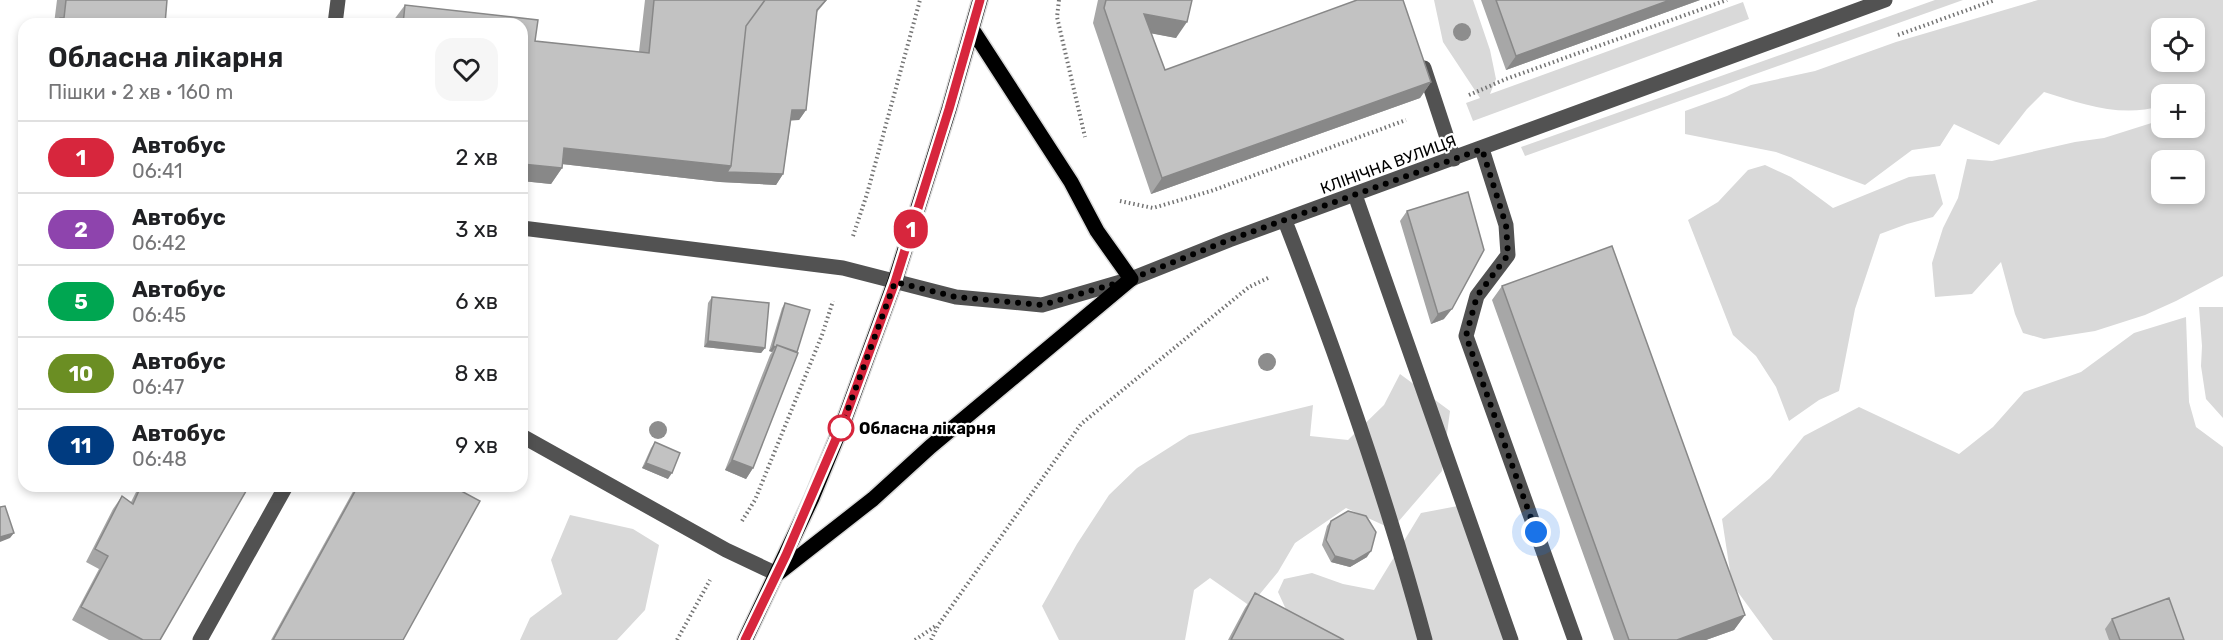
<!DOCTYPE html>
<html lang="uk">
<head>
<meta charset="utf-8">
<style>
  :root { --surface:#fff; --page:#f6f6f6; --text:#202124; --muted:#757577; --line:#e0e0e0 }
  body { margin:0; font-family:Rubik,sans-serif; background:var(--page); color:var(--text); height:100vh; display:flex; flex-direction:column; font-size:22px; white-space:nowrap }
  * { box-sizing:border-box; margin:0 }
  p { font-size:20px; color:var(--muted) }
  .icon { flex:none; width:33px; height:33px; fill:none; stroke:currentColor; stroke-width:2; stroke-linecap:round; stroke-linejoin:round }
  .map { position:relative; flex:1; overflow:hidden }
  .panel { position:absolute; left:18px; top:18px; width:510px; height:474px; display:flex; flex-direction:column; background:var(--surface); border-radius:18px; box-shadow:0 3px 9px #0003 }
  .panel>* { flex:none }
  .badge { padding:0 12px; border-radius:20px; font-size:21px; line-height:39px }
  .controls { position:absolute; left:2151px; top:18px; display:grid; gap:12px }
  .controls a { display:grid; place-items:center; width:54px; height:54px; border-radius:12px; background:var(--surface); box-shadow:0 3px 9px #0003; font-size:30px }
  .you { position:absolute; width:30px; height:30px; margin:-15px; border:4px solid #fff; border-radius:50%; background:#1a73e8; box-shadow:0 0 0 9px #1a73e833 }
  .map>.badge { position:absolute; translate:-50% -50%; box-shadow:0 0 0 3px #fff }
  .round { display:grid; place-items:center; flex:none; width:63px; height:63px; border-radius:18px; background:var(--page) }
  .summary { display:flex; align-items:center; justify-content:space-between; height:102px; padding:0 30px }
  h1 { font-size:28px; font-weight:600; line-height:45px }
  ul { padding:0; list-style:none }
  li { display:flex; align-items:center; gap:18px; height:72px; padding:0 30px; border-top:2px solid var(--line) }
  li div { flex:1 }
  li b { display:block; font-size:22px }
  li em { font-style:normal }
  li .badge { min-width:66px; font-weight:700; text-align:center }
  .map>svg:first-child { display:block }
</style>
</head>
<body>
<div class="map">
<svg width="2223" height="640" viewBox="0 0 2223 640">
  <rect width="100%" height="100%" fill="#fff"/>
  <path fill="#d9d9d9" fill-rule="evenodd" d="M1434,0H1473L1490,50L1496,79L1490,94L1743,2L1749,19L1473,121L1466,103L1480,98L1443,42Z
    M1935,0H1963L1525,156L1521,147Z
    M2038,0H2223V276L2176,301L2145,315L2095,331L2044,339L2023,333L2015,314L2001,262L1972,294L1935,297L1932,263L1943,228L1958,198L1967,159L1992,161L2075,142L2104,138L2161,120L2162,128H2194L2195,114L2206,111L2195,108L2194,94H2162L2161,106C2121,118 2082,104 2044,92L2027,109L1999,145L1954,124L1940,146L1912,150L1865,185L1776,152L1685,134V111L1727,96L1751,85L1815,71L1896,42ZM2162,28H2194V62H2162ZM2162,160H2194V194H2162Z
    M1765,165L1791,177L1833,208L1909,177L1935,174L1943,204L1933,217L1907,224L1880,234L1855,309L1839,391L1819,400L1789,421L1776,387L1756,356L1733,335L1688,220L1718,202L1748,170Z
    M2199,307H2223V418L2206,399L2201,366L2202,346Z
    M2186,317L2189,402L2196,427L2223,447V640H1773L1732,584L1722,519L1770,478L1804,436L1859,407L1959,454L1993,427L2024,392L2081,372L2134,333Z
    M1400,374L1450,411L1442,471L1392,529L1346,508L1295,543L1278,572L1250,606L1210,578L1194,590L1185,640H1059L1042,606L1077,544L1109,495L1137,468L1189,435L1313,405L1310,436L1348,440L1384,405Z
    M1463,505L1504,640H1328L1290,618L1278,592L1284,579L1312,573L1343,584L1374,590L1421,513Z
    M570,515L633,529L659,545L645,610L617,640H520L530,618L562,594L551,560Z"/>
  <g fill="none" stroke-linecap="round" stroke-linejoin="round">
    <defs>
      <path id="major" d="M777,574L873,499L930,447L1131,279L1097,231L1071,182L972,29
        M745,640L812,498L845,418L895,281L949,109L980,0"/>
    </defs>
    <use href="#major" stroke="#dbdbdb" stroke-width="18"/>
    <path stroke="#747474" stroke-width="4" stroke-dasharray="1.5 3" stroke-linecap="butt" d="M1059,0L1057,17L1085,137
      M1898,35L1995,0
      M1469,95L1506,79L1727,0
      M1120,201L1153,208L1211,191L1406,120
      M853,236L867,194L920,0
      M742,521L755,500L822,335L833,301
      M677,640L710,580
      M915,640L937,625
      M931,640L939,624L1081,424L1249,287L1270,277"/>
    <path stroke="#525252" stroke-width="15" d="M335,24L338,0
      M1424,68L1454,159
      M1482,149L1506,225L1508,255L1477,296L1466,336L1575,640
      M1355,195L1511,640
      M1285,221C1338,358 1387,498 1425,640
      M522,228L843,268L956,297L1042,305L1131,279L1229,240L1885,0
      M522,436L726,550L777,574
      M200,640L286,486"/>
    <use href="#major" stroke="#000" stroke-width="15"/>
  </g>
  <g fill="#8d8d8d">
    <circle cx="1462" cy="32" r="9"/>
    <circle cx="1267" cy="362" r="9"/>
    <circle cx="658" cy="430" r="9"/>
  </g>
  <path fill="#a7a7a7" d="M57,0H167L165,24H54Z
    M645,0H827L817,12L806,110L799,120H791L783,174L776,185L720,182L562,164V168L551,184L522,181V24H393V21L405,5L538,20L535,41L639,52Z
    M1098,0H1192L1176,38L1151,33L1165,70L1431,82L1420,98L1151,194L1093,23Z
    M1481,0H1700L1506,70Z
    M1407,211L1444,319L1431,324L1400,221Z
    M1502,286L1745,615L1734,630L1706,640H1614L1492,300Z
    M712,297L765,348L761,353L704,347L708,303Z
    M785,303L753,468L746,479L725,470L770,355L772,352L769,351L782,308Z
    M655,442L668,479L642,468L651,448Z
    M139,486H249L160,640H109L72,620L99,569L86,562L113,509L122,496L131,502Z
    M356,486H452L403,640H271Z
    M1331,521L1367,557L1350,567L1331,562L1322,545L1327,526Z
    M1255,593L1344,640H1228L1245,608Z
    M2112,619L2184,640H2109L2105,629Z"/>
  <path fill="#888" d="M1670,0H1700L1506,70L1516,56Z
    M1144,14L1187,22L1176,38L1133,30Z
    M1431,82L1420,98L1151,194L1162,178Z
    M792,110H806L799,120L785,121Z
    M564,148L731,166L783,174L776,185L720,182L553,163Z
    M522,164L562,168L551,184L522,181Z
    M1452,309L1444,319L1431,324L1438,314Z
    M708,341L765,348L761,353L704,347Z
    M773,346H776L772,352L769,351Z
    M732,460L753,468L746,479L725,470Z
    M646,463L672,473L668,479L642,468Z
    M14,533L10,538L0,542V537Z
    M1371,551L1367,557L1350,567L1331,562L1335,556Z
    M1745,615L1734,630L1706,640H1677Z"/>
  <path fill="#c2c2c2" stroke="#888" stroke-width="1.5" d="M66,0H167L165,24H59L60,18H64Z
    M654,0H765L746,26L731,166L564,148L562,168L522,164V24H403L405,5L538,20L535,41L649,53Z
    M765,0H826L817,10L806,110H792L783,174L727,172L731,166L746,26Z
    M1106,0H1192L1187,22L1144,14L1165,70L1357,0H1403L1431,82L1162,178L1104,8Z
    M1496,0H1670L1516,56Z
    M1468,192L1484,250L1452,309L1438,314L1407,211Z
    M1612,246L1745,615L1677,640H1629L1502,286Z
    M712,297L769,303L765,348L708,341Z
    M785,303L810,310L797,352L777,345L776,347L773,346Z
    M777,345L798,353L753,468L732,460Z
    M655,442L680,453L672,473L646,463Z
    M141,486H249L160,640H143L81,607L108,556L95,549L122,496L133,504Z
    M358,486H452L480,501L403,640H273Z
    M5,506L14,533L0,537V507Z
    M1348,511L1366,516L1376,532L1371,551L1354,561L1335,556L1326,540L1331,521Z
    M1255,593L1344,640H1231Z
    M2169,598L2184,640H2120L2112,619Z"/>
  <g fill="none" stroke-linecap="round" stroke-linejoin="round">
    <defs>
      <path id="line" d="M745,640L786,555L845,418L895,282L949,109L980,0"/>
    </defs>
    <use href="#line" stroke="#fff" stroke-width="14"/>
    <use href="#line" stroke="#d7263d" stroke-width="9"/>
    <path stroke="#000" stroke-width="6" stroke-dasharray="0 10.8" d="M841,428L895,282L956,297L1042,305L1131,279L1229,240L1482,149L1506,225L1508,255L1477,296L1466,336L1536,532"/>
  </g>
  <circle fill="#fff" stroke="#d7263d" stroke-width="3" cx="841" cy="428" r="12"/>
  <g text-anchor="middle" stroke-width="4.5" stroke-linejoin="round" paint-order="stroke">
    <g font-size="16" fill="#000" stroke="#fff">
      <text transform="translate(1388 164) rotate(-20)" y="6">КЛІНІЧНА ВУЛИЦЯ</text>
    </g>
    <g font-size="16" font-weight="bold" fill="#000" stroke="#fff" text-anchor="start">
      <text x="859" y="434">Обласна лікарня</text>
    </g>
  </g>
</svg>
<div class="controls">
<a><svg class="icon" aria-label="locate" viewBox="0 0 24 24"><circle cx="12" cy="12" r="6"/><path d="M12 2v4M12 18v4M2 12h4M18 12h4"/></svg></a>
<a>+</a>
<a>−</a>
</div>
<div class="you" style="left:1536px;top:532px"></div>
<b class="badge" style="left:911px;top:229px;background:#d7263d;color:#fff">1</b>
<section class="panel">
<div class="summary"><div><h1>Обласна лікарня</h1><p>Пішки · 2 хв · 160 m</p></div><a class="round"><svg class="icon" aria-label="heart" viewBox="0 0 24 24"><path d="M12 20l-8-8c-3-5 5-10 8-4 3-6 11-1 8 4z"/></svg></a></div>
<ul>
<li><span class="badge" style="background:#d7263d;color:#fff">1</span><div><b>Автобус</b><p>06:41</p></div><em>2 хв</em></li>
<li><span class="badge" style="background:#8e44ad;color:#fff">2</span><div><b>Автобус</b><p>06:42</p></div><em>3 хв</em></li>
<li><span class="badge" style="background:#00a651;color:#fff">5</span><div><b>Автобус</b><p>06:45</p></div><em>6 хв</em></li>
<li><span class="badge" style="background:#6b8e23;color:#fff">10</span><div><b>Автобус</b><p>06:47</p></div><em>8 хв</em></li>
<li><span class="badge" style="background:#003b80;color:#fff">11</span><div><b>Автобус</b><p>06:48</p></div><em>9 хв</em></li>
</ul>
</section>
</div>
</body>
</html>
